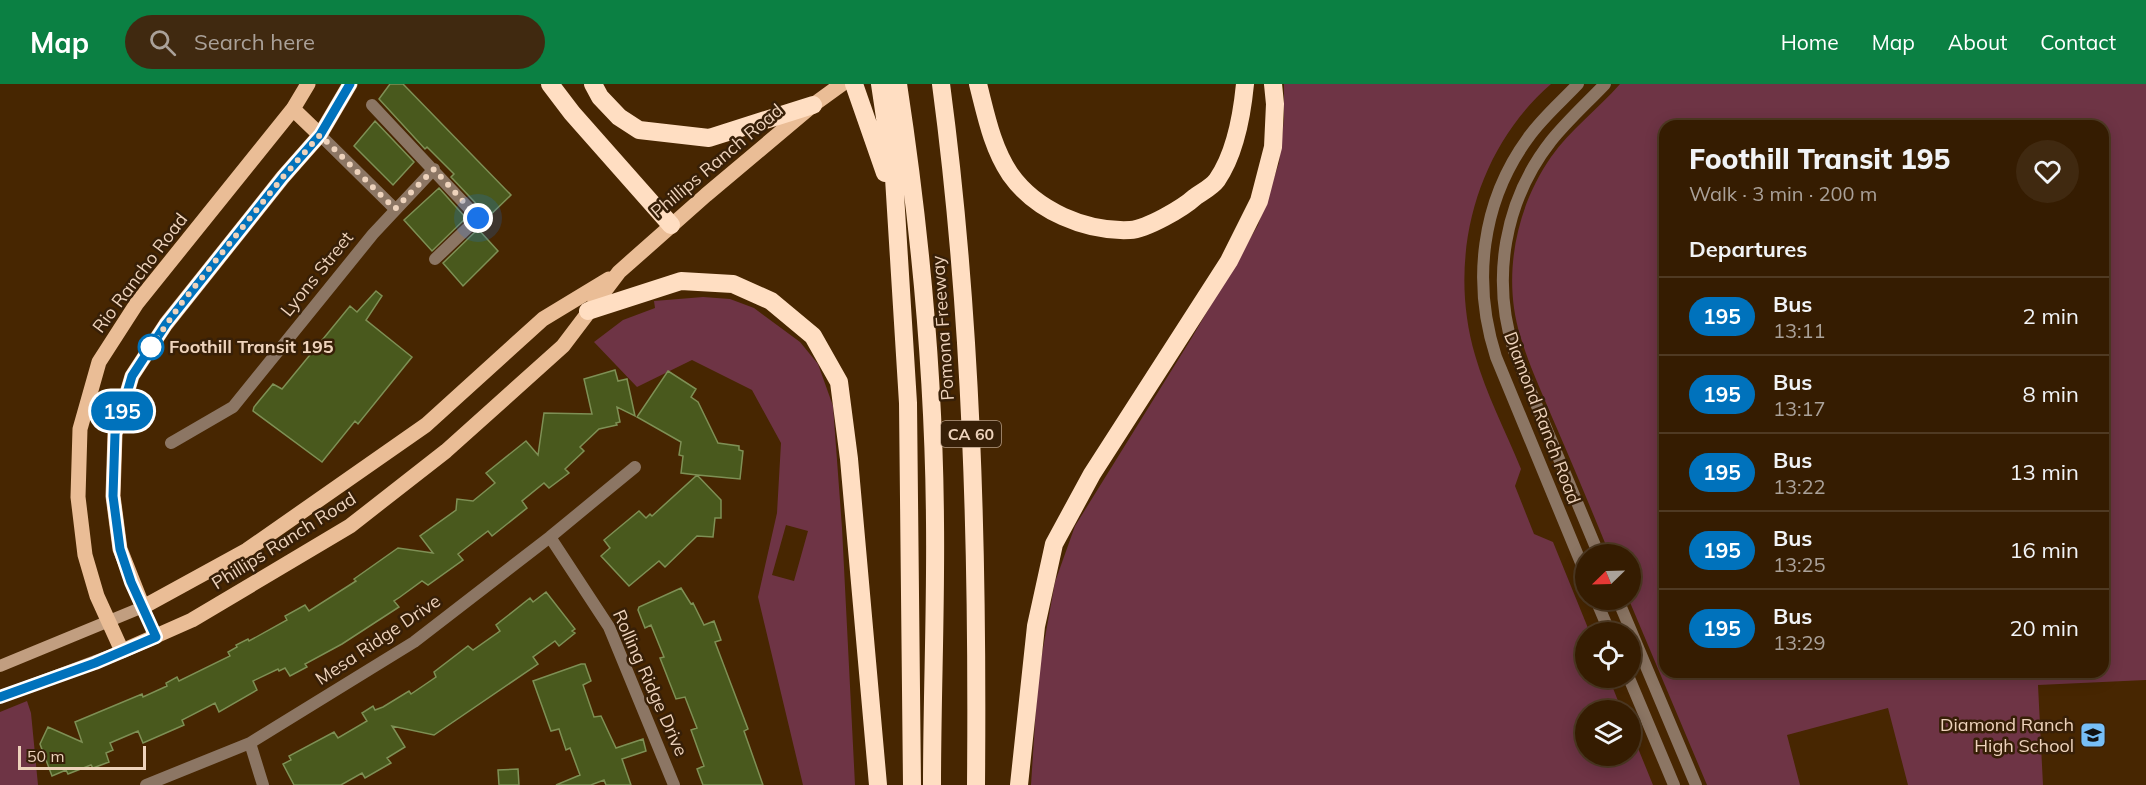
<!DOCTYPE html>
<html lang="en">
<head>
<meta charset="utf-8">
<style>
  :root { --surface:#351c01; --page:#402910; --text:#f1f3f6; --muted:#aaa199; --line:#4f3a23; --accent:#0b8043 }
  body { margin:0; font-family:Mulish,sans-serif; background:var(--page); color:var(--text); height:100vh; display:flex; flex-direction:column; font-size:22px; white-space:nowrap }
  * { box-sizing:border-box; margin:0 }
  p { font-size:20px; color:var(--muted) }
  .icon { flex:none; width:33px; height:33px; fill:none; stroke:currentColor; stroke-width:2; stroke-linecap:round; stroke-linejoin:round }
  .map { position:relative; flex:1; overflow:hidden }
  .drawer { position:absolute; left:1659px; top:36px; width:450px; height:558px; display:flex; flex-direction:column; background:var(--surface); border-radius:18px; box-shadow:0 3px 15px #0003,0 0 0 2px var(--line) }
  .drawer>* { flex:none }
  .badge { padding:0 12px; border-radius:20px; font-size:21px; line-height:39px }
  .needle { width:39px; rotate:247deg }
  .tools { position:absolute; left:1575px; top:460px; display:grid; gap:12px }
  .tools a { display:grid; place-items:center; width:66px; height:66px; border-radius:50%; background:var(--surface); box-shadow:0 3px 15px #0003,0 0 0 2px var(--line); font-size:30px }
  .scale { position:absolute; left:18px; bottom:15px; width:128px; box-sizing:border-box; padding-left:6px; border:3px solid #eed3bc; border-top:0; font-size:16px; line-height:21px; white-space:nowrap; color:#eed3bc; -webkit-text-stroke:4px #371f07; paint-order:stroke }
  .you { position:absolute; width:30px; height:30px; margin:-15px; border:4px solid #fff; border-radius:50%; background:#1a73e8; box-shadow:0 0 0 9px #1a73e833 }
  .map>.badge { position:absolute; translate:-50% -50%; box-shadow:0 0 0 3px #fff }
  h2 { padding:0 30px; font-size:22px; line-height:54px }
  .round { display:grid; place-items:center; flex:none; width:63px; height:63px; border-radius:32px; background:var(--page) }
  .overview { display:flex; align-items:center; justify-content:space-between; height:102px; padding:0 30px }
  h1 { font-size:28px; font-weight:800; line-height:45px }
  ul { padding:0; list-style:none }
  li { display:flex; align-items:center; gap:18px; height:78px; padding:0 30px; border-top:2px solid var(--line) }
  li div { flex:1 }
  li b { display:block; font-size:22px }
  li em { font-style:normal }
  li .badge { min-width:66px; font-weight:700; text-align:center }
  header { display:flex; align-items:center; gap:36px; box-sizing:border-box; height:84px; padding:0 30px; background:var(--accent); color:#fff }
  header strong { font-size:28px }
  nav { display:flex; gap:33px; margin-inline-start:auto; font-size:21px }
  .search { width:420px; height:54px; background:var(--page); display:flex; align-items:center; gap:15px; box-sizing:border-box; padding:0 21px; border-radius:33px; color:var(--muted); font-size:22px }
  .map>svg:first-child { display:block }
</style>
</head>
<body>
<header>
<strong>Map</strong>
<div class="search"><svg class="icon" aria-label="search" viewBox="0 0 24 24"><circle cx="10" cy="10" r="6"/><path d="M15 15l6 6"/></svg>Search here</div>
<nav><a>Home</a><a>Map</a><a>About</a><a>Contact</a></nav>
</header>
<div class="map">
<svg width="2146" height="701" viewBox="0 0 2146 701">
  <rect width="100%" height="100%" fill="#472601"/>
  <path fill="#6e3445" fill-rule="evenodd" d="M1284,0H1551C1475,66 1447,175 1475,271C1486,310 1506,348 1521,385L1515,402L1534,450L1553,458L1590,549H1586V594H1609L1622,627H1586V672H1630L1631,647L1653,701H1031L1038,592L1055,498L1075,442L1191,255L1258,141L1279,79L1284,35Z
    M1620,0H2146V596L2038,601L2043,701H1908L1888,624L1787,651L1800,701H1707L1629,516L1630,471H1610C1592,427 1574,384 1555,340C1543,311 1529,282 1520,251C1502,192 1516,123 1551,73C1571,45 1598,25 1620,0ZM1665,42H2103V588H1665Z
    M703,213L730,215L754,224L800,258L818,280L833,322L842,444L855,701H803L758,513L777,429L781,359L752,306L692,276L637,303L594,258L623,236L655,224L654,217ZM786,441L808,447L794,497L772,491Z
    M27,617L31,629L38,701H0V628Z"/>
  <path fill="#49591d" stroke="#7e9055" stroke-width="1.5" d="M390,0H403L511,111L486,135L484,128L451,93L454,90L427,63L425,65L379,15Z
    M375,37L414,78L393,101L354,62Z
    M439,104L466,134L432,167L404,136Z
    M478,145L498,167L463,202L443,179Z
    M376,207L382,212L366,236L412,273L358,340L355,337L322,378L253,327L254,323L273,300L282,305L350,222L357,228Z
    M615,286L618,297L627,295L635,332L617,323L620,338L616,339L617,341L599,345L580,363L584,367L565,385L569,389L549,404L544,399L522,417L527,424L492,452L488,447L458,470L463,476L428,501L422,497L400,513L394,517L399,523L342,560L305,580L307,583L290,592L285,584L279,587L278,585L253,597L257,606L219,628L215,619L182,636L184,641L143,659L138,647L110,659L113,666L106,669L109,678L93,684L91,681L68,690L66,686L52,692L40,660L48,643L82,658L75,638L142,610L143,613L167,602L166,599L177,593L179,597L230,572L228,568L237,563L236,561L248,555L249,557L287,536L285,532L305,521L309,527L356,497L354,495L398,464L433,469L420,452L456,426L457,415L473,417L495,399L486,389L526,357L538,371L544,329L592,330L584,295Z
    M668,287L696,305L691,313L698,318L718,359L739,362V366L743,367L740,395L697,391L721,416V434H715L713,453L697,452L665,483L659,477L629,502L601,472L610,464L604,456L639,427L646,434L650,430L652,432L697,391L681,389L683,372L679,371L681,358L637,333Z
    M681,504L691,520L693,519L704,541L714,537L721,556L715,558L748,645L744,647L763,701H703L697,685L704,682L691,646L697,644L685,613L676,615L660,574L664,573L651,541L645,544L638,526L639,523Z
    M546,508L575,545L572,547L575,549L559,562L555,557L533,573L538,580L434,651L392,642L405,663L387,674L391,679L365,694L362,689L341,701H294L283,680L291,676L289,672L334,648L338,654L367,637L362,629L373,622L375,626L383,623L409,607L411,610L436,593L434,588L468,562L473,566L500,547L496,541L530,514L533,518Z
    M581,580H585L591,597L583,601L594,633L601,632L616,664L643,655L646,667L622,675L631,701H606L604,696L591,701H556L580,691L570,664L566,666L559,645L551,647L533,597Z
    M518,685L519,701H499L498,686Z"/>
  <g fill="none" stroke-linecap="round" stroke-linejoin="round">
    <path stroke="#8c7664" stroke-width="12" d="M1578,0C1561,18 1542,34 1528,54C1481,118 1472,199 1496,273L1586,491
      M372,21L478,134L435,175
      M320,51L395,125
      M171,359L233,323L373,150L434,85
      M550,453L609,543L674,701
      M1599,471L1514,267C1491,195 1504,117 1551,57C1567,37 1587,19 1605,0
      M1596,516L1610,549
      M1618,516L1696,701
      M1629,594L1674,701
      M250,659L263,701
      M146,701L250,659L414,558L550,453L635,383"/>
    <path stroke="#c19e80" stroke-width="12" d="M0,582L143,523L156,553
      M0,613L122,567"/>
    <path stroke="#eabd96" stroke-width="15" d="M308,0L293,25L137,219L99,278L80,345L78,413L85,471L97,512L122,567L192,536L350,442L446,367L563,262L619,188L706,111L813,21L842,0
      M350,0L320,51L283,93L166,240L132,292L115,350L113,412L120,465L143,523L247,466L426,341L543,235L609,195
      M293,25L320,51"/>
    <path stroke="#ffdec2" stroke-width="18" d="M550,0L572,29L671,141
      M593,0L600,13L619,33L639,46L709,54L813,21
      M854,0L885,89
      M880,0L894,94L908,319L912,701
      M898,0C920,144 934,292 935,438C936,526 932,613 932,701
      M941,0C972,232 978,467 976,701
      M978,0C986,31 992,63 1010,90C1036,127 1086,148 1130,146C1147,145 1183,124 1195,113C1202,108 1212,103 1217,96C1235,70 1242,31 1245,0
      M588,227L681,197L733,200L771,217L813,252L839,298L849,375L878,701
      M1019,701L1036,542L1054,460L1092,390L1229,177L1259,117L1273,63L1275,20L1273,0"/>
  </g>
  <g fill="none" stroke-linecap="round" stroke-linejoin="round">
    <defs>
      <path id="line" d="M0,613L95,579L156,553L131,498L120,465L113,412L115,350L132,292L166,240L283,93L320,51L350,0"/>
    </defs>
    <use href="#line" stroke="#fff" stroke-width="14"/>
    <use href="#line" stroke="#0072bc" stroke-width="9"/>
    <path stroke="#eed3bc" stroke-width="6" stroke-dasharray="0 10.8" d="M151,263L180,221L283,93L320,51L395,125L434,85L478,134"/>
  </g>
  <defs>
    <symbol id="school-square" viewBox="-11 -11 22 22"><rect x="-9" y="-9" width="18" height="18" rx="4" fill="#77bff7" stroke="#371f07"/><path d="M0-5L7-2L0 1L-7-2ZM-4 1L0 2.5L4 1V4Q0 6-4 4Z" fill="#111"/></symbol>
  </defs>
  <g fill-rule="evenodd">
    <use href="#school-square" x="2078" y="636" width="30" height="30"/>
  </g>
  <circle fill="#fff" stroke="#0072bc" stroke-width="3" cx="151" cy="263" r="12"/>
  <g text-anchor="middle" stroke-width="5" stroke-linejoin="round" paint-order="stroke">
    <rect fill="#371f07" stroke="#b79d86" stroke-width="1.5" x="941" y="337" width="60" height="26" rx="4.5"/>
    <g font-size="16" font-weight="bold" fill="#eed3bc">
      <text x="971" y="356">CA 60</text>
    </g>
    <g font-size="18" fill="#eed3bc" stroke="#371f07">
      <text transform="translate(717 77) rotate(-40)" y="6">Phillips Ranch Road</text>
      <text transform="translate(140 189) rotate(-53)" y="6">Rio Rancho Road</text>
      <text transform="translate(317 190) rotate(-51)" y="6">Lyons Street</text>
      <text transform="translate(943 244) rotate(-94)" y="6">Pomona Freeway</text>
      <text transform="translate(1542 334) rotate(69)" y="6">Diamond Ranch Road</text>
      <text transform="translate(284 457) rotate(-32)" y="6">Phillips Ranch Road</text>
      <text transform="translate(378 556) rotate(-34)" y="6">Mesa Ridge Drive</text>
      <text transform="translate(650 599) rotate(66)" y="6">Rolling Ridge Drive</text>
    </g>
    <g font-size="18" font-weight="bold" fill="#eed3bc" stroke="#371f07" text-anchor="start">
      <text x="169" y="269">Foothill Transit 195</text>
    </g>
    <g font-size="18" fill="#eed3bc" stroke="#371f07" text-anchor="end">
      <text x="2074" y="647">Diamond Ranch<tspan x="2074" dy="21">High School</tspan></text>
    </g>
  </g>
</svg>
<div class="tools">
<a><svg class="needle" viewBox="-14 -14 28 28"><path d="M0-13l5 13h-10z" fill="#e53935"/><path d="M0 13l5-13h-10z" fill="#aaa199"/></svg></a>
<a><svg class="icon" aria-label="locate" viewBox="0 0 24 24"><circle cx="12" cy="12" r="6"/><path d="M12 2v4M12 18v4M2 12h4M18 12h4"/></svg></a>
<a><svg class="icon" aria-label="layers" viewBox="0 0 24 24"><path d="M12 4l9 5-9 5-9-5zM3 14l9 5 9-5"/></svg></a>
</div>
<div class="scale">50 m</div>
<div class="you" style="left:478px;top:134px"></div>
<b class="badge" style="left:122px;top:327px;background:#0072bc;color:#fff">195</b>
<section class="drawer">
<div class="overview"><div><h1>Foothill Transit 195</h1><p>Walk · 3 min · 200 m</p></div><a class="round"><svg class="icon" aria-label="heart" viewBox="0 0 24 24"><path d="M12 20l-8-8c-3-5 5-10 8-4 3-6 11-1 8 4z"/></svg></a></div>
<h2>Departures</h2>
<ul>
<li><span class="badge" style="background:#0072bc;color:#fff">195</span><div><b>Bus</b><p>13:11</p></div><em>2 min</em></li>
<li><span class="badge" style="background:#0072bc;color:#fff">195</span><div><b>Bus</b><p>13:17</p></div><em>8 min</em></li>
<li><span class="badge" style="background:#0072bc;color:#fff">195</span><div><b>Bus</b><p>13:22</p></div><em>13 min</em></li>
<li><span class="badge" style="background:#0072bc;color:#fff">195</span><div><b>Bus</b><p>13:25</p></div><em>16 min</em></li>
<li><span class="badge" style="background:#0072bc;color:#fff">195</span><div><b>Bus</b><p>13:29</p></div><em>20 min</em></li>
</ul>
</section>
</div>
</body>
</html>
